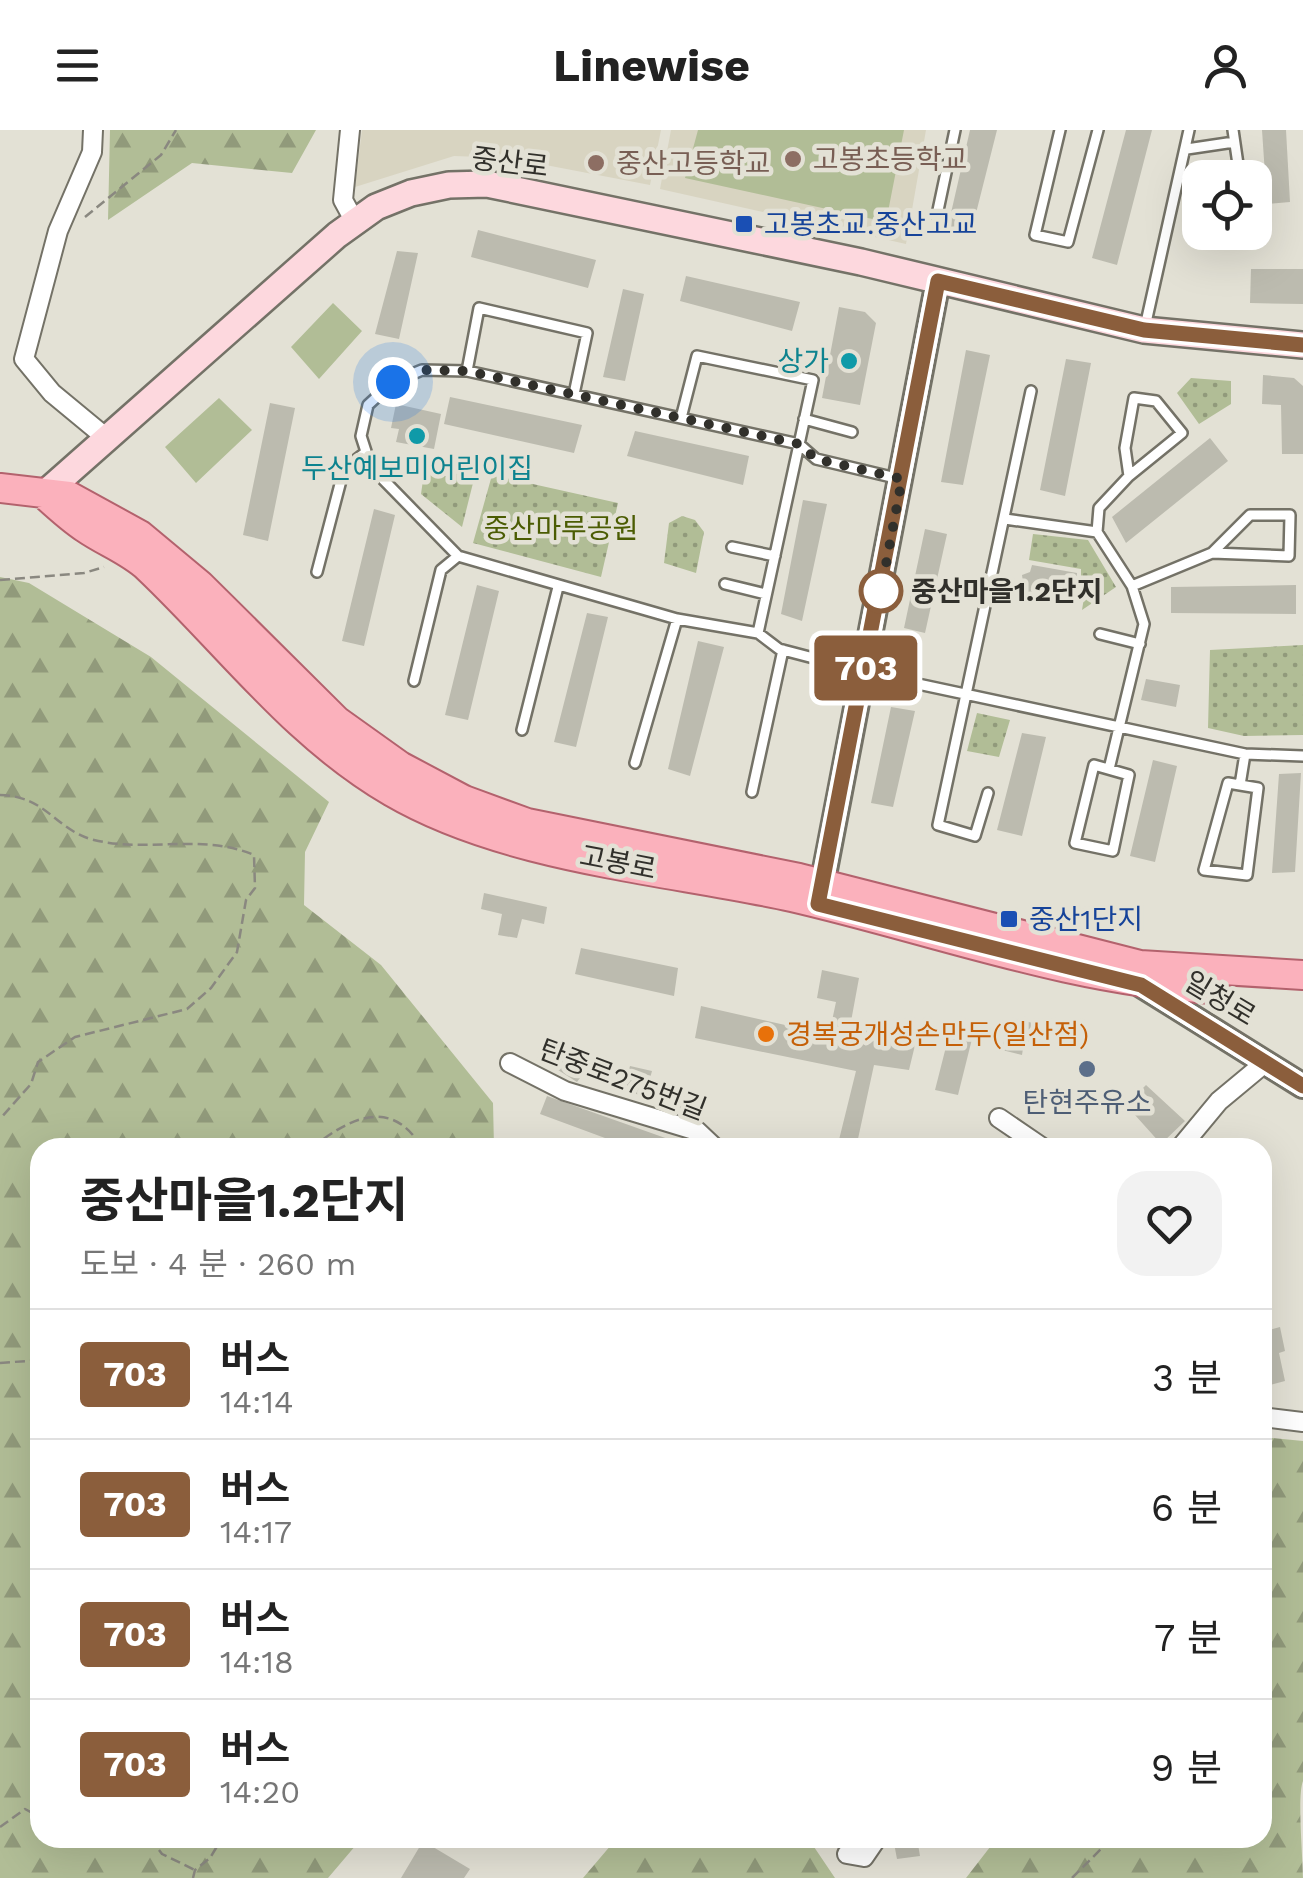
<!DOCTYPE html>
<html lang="ko">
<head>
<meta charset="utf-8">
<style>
  :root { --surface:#fff; --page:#f2f2f2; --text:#222; --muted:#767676; --line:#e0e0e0 }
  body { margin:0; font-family:"Work Sans","Noto Sans KR",sans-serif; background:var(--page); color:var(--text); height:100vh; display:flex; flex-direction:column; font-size:38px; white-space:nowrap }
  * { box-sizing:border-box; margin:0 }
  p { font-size:32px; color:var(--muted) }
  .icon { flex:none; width:55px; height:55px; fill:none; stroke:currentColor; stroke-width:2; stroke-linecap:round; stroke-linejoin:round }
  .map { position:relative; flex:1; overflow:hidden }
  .side { position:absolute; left:30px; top:1008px; width:1242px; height:710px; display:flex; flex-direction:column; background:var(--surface); border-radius:30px; box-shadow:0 10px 40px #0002 }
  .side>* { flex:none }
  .badge { padding:0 20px; border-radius:8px; font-size:35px; line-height:65px }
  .fabs { position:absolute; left:1182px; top:30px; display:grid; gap:20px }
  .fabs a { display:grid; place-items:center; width:90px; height:90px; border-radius:20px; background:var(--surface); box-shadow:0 10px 40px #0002; font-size:50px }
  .you { position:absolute; width:50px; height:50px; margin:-25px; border:8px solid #fff; border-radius:50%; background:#1a73e8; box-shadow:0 0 0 15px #1a73e833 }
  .map>.badge { position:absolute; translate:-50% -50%; box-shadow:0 0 0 5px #fff }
  .round { display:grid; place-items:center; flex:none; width:105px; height:105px; border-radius:30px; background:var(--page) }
  .overview { display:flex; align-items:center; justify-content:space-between; height:170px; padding:0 50px }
  h1 { font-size:48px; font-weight:700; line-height:75px }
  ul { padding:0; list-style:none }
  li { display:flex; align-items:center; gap:30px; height:130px; padding:0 50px; border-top:2px solid var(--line) }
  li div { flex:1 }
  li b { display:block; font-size:38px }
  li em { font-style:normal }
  li .badge { min-width:110px; font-weight:700; text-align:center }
  header { display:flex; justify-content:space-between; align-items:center; height:130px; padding:0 50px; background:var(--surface); font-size:45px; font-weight:700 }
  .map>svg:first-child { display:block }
</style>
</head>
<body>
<header><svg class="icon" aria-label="menu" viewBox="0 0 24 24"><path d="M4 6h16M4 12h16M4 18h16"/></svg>Linewise<svg class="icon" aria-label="person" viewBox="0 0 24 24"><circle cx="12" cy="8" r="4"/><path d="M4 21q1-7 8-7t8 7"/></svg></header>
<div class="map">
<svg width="1303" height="1748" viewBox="0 0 1303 1748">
  <defs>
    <pattern id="grass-dots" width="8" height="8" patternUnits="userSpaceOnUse" patternTransform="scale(2.5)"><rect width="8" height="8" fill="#b1bd96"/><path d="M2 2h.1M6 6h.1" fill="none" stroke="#919a7b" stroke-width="1.8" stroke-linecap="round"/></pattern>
    <pattern id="forest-firs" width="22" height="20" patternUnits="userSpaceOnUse" patternTransform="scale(2.5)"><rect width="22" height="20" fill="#b1bd96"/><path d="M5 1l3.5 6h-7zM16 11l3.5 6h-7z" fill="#919a7b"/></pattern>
  </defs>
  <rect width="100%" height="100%" fill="#e3e1d5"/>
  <path fill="#d8d4c1" d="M362,0H661L650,55L509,28L454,26L355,57Z
    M671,0H926L906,114L660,59Z"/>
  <path fill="url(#grass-dots)" d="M1191,248L1231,251V274L1199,294L1177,263Z
    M426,329L475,345L462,397L421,364Z
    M492,345L618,373L601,447L473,413Z
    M682,386L695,390L704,402L696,443L664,433L669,393Z
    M1033,404L1088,410L1116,457L1082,480L1087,449L1081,447V439L1029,430Z
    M1303,515V605L1244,606L1208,598L1210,520Z
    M977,583L1010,590L999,627L967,621Z"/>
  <path fill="url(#forest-firs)" d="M110,0H316L292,43L192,33L108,90Z
    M0,447L29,453L151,527L329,672L305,722L304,775L381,835L493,973L494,1017L40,1018V1708H362L328,1748H0Z
    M1263,1307L1303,1311V1651C1297,1666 1303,1727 1303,1748H966L997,1708H1262Z
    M617,1708H808L835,1748H583Z"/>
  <path fill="#b1bd96" d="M698,0H904L886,92L685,48Z
    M333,173L362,201L319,249L291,217Z
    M219,268L252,300L196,353L165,317Z"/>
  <path fill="#bcbbaf" d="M970,0H997L971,103L948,96Z
    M1126,0H1152L1117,135L1092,128Z
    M1262,0H1286L1290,72L1267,74Z
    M478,100L596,130L588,158L471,127Z
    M397,121L418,123L399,209L375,204Z
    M1251,139H1303V174L1250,173Z
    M686,146L800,172L792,201L680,171Z
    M623,159L644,164L625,251L603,247Z
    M839,177L865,182L876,193L860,275L822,268Z
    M966,220L990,225L963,355L941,352Z
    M1066,229L1091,233L1065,366L1040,360Z
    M1263,245L1294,248L1303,256V324H1282L1281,275L1262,274Z
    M450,267L582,295L574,323L444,294Z
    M270,273L295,278L268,411L243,405Z
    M396,274L441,284L434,319L396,312L399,299L391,298Z
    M635,301L749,326L743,355L627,326Z
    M1210,308L1228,331L1126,413L1112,387Z
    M803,370L827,374L802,491L781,484Z
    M374,379L395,385L364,516L342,511Z
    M925,399L947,404L925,503L904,498Z
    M1032,435L1077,443L1075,466L1070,465L1068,473L1025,467L1022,445L1030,442Z
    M477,455L499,461L468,590L445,585Z
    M1296,455V484L1171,483V457Z
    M587,483L608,487L576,617L554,612Z
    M698,511L724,517L690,646L668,639Z
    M1146,549L1180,555L1176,577L1141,570Z
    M891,577L915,581L893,677L871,673Z
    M1022,603L1046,607L1022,706L997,700Z
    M1153,630L1177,636L1155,732L1130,726Z
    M1301,643L1295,742L1272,743L1279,644Z
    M484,763L547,777L544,794L522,789L517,808L498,805L502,784L481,779Z
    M581,818L678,838L674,866L575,844Z
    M822,840L859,848L850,897L916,911L909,940L874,935L856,1018H837L856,941L695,908L701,876L829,905L836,872L817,868Z
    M1009,888L1048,896L1041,916L1024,912L1022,925L1002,920Z
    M950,901L973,905L958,965L935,960Z
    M564,916L588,937L577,952L547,933Z
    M630,936L652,941L645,966L623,961Z
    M675,953L700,975L691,986L663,966Z
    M1146,955L1185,991L1161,1014L1126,975Z
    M547,966L685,1015V1018L603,1014L605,1008L540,984Z
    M1280,1197L1285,1221L1279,1223L1285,1251L1266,1256L1262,1202Z
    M893,1708H917L920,1726L897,1729Z
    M423,1711L470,1739L464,1748H401Z"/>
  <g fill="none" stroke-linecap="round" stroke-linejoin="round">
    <defs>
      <path id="service" d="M1060,0L1035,105L1068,112L1098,0
        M1233,0L1240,48
        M1187,19L1234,12
        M937,85L955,0
        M1145,197L1189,0
        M467,241L479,178L587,203L574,264
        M681,288L697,226L813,250L758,503
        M804,289L852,302
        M900,349L816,329L799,314L467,241L422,240L393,252L368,275L361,306L371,337L458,426L677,489L758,503L779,519L890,548L1245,624L1303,626
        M1005,389L1097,402L1132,456L1144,494L1109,639
        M1097,402L1099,378L1129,346L1182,303L1156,271L1134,268L1125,318L1129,346
        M732,417L775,426
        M317,442L344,339L366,322
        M725,454L766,464
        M1132,456L1212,423L1250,385H1290L1289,426L1212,423
        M1100,504L1140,514
        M414,551L441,440L458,426
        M522,600L558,457
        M635,633L677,489
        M1094,635L1129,645L1113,721L1075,713Z
        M1228,653L1258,658L1247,745L1204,740Z
        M1240,655L1245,624
        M752,662L783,520
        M988,663L975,706L938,695L1031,261"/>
      <path id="minor" d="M93,0L92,22L58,101L24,229L52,263L104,306
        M350,0L343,70L355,92
        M510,933L565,961L697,1001L715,1018
        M999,988L1043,1018
        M1180,1018L1219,971L1266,932
        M1262,1287L1303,1292
        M847,1724L864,1727L877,1708"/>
      <path id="tertiary" d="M819,771L938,151
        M1141,855L1303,956"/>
      <path id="secondary" d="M44,364L337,105L376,77L411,63L449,55L487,54L861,132L1144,200L1303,215"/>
      <path id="primary" d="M0,358L69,366L140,405L200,455L337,591L400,636L464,670L527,693L799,748L1140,835L1303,845
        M44,364C57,376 70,388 85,398C105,412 130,421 148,438C230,516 293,604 392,662C507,729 663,739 792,767C931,799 1069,851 1212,859"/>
    </defs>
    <use href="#service" stroke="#747267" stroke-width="14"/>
    <use href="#minor" stroke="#747267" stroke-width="22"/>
    <use href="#tertiary" stroke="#747267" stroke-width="28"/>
    <use href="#secondary" stroke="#747267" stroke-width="30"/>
    <use href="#primary" stroke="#b3626d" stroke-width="32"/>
    <path stroke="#8a8880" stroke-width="2.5" stroke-dasharray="10 5" stroke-linecap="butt" d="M85,87L161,25L176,0
      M0,450L84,443L104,437
      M0,665C47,666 55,700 94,710C148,723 203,703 254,725L255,758L246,770L237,822L211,858L187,879L75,907L38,932L31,954L0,989
      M312,1018C350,987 392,967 422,1018
      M0,1233L40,1230
      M0,1697L25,1679L40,1687
      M150,1708L162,1724L195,1740
      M193,1748L195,1740L210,1728L222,1708
      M1072,1748L1112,1708"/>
    <use href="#service" stroke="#fff" stroke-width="9"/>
    <use href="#minor" stroke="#fff" stroke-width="18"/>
    <use href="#tertiary" stroke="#fff" stroke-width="22"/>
    <use href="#secondary" stroke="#fdd8de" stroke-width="25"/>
    <use href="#primary" stroke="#fbb1bc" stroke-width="28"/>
  </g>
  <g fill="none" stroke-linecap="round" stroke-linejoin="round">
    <defs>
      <path id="line" d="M1303,215L1144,200L938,151L818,774L1141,855L1303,956"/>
    </defs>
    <use href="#line" stroke="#fff" stroke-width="22"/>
    <use href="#line" stroke="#8b5e3c" stroke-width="15"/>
    <path stroke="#31302b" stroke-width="10" stroke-dasharray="0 18" d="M393,252L422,240L467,241L799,314L816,329L902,349L881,461"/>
  </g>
  <g fill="#8d6e63" stroke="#e3e1d5" stroke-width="4">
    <circle cx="793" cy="29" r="10"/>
    <circle cx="596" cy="33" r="10"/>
  </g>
  <g fill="#1a4fb4" stroke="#e3e1d5" stroke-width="4">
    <rect x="734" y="84" width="20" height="20" rx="5"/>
    <rect x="999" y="779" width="20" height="20" rx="5"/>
  </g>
  <g fill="#0f9aa8" stroke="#e3e1d5" stroke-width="4">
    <circle cx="849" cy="231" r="10"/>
    <circle cx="417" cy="306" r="10"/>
  </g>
  <circle fill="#fff" stroke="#8b5e3c" stroke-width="5" cx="881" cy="461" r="20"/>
  <circle fill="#e8710a" stroke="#e3e1d5" stroke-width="4" cx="766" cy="904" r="10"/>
  <circle fill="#5c6f8a" stroke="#e3e1d5" stroke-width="4" cx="1087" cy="939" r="10"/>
  <g text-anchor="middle" stroke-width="9" stroke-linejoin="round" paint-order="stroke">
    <g font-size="28" fill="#785e54" stroke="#e3e1d5" text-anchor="start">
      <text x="813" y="39">고봉초등학교</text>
      <text x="616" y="43">중산고등학교</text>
    </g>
    <g font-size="28" fill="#31302b" stroke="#e3e1d5">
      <text transform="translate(510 32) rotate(7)" y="10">중산로</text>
      <text transform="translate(618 732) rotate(11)" y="10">고봉로</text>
      <text transform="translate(1220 868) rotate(31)" y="10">일청로</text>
      <text transform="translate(623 949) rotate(21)" y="10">탄중로275번길</text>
    </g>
    <g font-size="28" fill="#164399" stroke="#e3e1d5" text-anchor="start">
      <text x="764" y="104">고봉초교.중산고교</text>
      <text x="1029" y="799">중산1단지</text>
    </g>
    <g font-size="28" fill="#0d838f" stroke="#e3e1d5" text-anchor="end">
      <text x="829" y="241">상가</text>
      <text x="417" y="348" text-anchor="middle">두산예보미어린이집</text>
    </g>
    <g font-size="28" fill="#4b5c03" stroke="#e3e1d5">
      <text x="561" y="408">중산마루공원</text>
    </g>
    <g font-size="28" font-weight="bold" fill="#31302b" stroke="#e3e1d5" text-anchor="start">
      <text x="911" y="471">중산마을1.2단지</text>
    </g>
    <g font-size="28" fill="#c56008" stroke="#e3e1d5" text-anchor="start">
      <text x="786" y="914">경복궁개성손만두(일산점)</text>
    </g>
    <g font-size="28" fill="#4e5e75" stroke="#e3e1d5">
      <text x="1087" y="982">탄현주유소</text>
    </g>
  </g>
</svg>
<div class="fabs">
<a><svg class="icon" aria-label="locate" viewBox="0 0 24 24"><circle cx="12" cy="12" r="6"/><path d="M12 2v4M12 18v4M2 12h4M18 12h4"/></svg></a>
</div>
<div class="you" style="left:393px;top:252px"></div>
<b class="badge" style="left:866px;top:538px;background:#8b5e3c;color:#fff">703</b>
<section class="side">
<div class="overview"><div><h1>중산마을1.2단지</h1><p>도보 · 4 분 · 260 m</p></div><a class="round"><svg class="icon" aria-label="heart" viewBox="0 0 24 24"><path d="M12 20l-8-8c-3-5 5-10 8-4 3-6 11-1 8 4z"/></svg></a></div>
<ul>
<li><span class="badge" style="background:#8b5e3c;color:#fff">703</span><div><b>버스</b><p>14:14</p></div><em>3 분</em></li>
<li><span class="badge" style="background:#8b5e3c;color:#fff">703</span><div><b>버스</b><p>14:17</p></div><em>6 분</em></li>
<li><span class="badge" style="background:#8b5e3c;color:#fff">703</span><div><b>버스</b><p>14:18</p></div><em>7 분</em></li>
<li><span class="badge" style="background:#8b5e3c;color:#fff">703</span><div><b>버스</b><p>14:20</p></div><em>9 분</em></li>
</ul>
</section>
</div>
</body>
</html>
